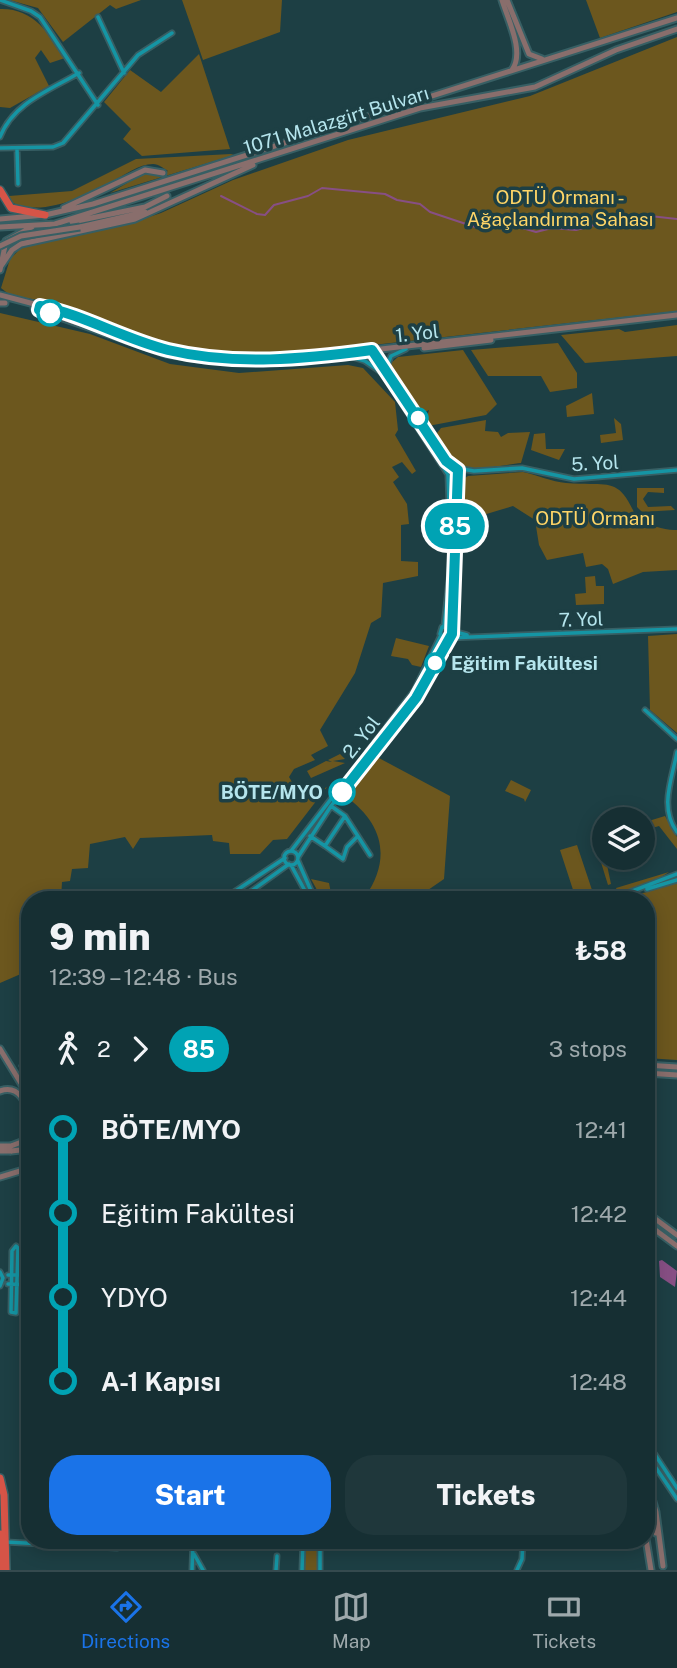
<!DOCTYPE html>
<html lang="en">
<head>
<meta charset="utf-8">
<style>
  :root { --surface:#162f33; --page:#1f373b; --text:#f1f3f6; --muted:#9ea9ac; --line:#354a4e; --accent:#1a73e8 }
  body { margin:0; font-family:"Public Sans",sans-serif; background:var(--page); color:var(--text); height:100vh; display:flex; flex-direction:column; font-size:26px; white-space:nowrap }
  * { box-sizing:border-box; margin:0 }
  p { font-size:23px; color:var(--muted) }
  .icon { flex:none; width:38px; height:38px; fill:none; stroke:currentColor; stroke-width:2; stroke-linecap:round; stroke-linejoin:round }
  .map { position:relative; flex:1; overflow:hidden }
  .side { position:absolute; left:21px; top:891px; width:634px; height:658px; display:flex; flex-direction:column; background:var(--surface); border-radius:28px; box-shadow:0 4px 18px #0003,0 0 0 2px var(--line) }
  .side>* { flex:none }
  .badge { padding:0 14px; border-radius:23px; font-size:24px; line-height:46px }
  .controls { position:absolute; left:592px; top:807px; display:grid; gap:14px }
  .controls a { display:grid; place-items:center; width:63px; height:63px; border-radius:50%; background:var(--surface); box-shadow:0 4px 18px #0003,0 0 0 2px var(--line); font-size:35px }
  .map>.badge { position:absolute; translate:-50% -50%; box-shadow:0 0 0 4px #fff }
  .legs { display:flex; align-items:center; gap:10px; height:77px; padding:0 28px; font-size:23px }
  .legs p { margin-inline-start:auto }
  .overview { display:flex; align-items:center; justify-content:space-between; height:119px; padding:0 28px }
  h1 { font-size:38px; font-weight:800; line-height:52px }
  .cta { display:flex; gap:14px; margin-top:auto; padding:14px 28px }
  .cta a { flex:1; height:80px; border-radius:28px; background:var(--accent); color:#fff; font-size:28px; font-weight:800; line-height:80px; text-align:center }
  .cta a+a { background:var(--page); color:var(--text) }
  ul { padding:0 28px; list-style:none }
  li { display:flex; align-items:center; gap:24px; height:84px; font-size:26px }
  li i { display:grid; place-items:center; width:10px; height:100%; margin:0 9px; background:currentColor }
  li i::after { content:''; width:18px; height:18px; margin:-9px; border:5px solid; border-radius:50%; background:var(--surface) }
  li p { margin-inline-start:auto }
  li:first-child i { background:linear-gradient(#0000 50%,currentColor 0) }
  li:last-child i { background:linear-gradient(currentColor 50%,#0000 0) }
  .dock { display:flex; justify-content:space-around; align-items:center; height:98px; border-top:2px solid var(--line); background:var(--surface); font-size:19px; color:var(--muted) }
  .dock a { display:grid; justify-items:center; gap:4px }
  .dock .on { color:var(--accent) }
  .map>svg:first-child { display:block }
</style>
</head>
<body>
<div class="map">
<svg width="677" height="1570" viewBox="0 0 677 1570">
  <rect width="100%" height="100%" fill="#1d3f44"/>
  <path fill="#6c571e" d="M9,0H141L116,9L110,5L63,42L38,8Z
    M182,0H282L280,32L203,60Z
    M586,0H677V12L600,38Z
    M0,9C33,8 49,33 65,58L50,63L41,50L35,58L49,86L10,108L0,107Z
    M677,37V311L265,357L181,350L58,308L53,302L11,296L1,288L10,259L23,246L122,226L161,213L233,180L348,140L530,96Z
    M199,54L230,149L142,156L123,139L131,129L104,102L130,70L161,92Z
    M231,154L234,155L110,193L146,172L161,174L168,171C163,168 159,164 153,164C139,164 125,175 113,181C86,196 41,218 11,202L9,196L72,191L136,159Z
    M0,313L90,334L170,364L239,373L348,365L363,368L395,402L398,430L395,435L416,471L412,474L402,462L392,467L399,477L393,482L407,504L409,524L401,525V561L418,562V576L383,583L381,617L371,623L355,673L320,730L328,746L311,755L315,760L294,769L289,777L292,782L284,786L297,802L327,787L287,839L273,840L260,854H230L229,843L213,841L212,835L140,838L133,849L125,837L90,844L88,868L72,869L70,881L62,882L61,899L30,900V970L0,983Z
    M677,325V356L585,363L561,335L619,329L625,332Z
    M558,343L577,373V388L550,392L541,376H488L471,350Z
    M463,350L497,404L486,415L428,426L425,423L429,410L423,413L419,406L414,407L391,371V363L398,357Z
    M592,393L594,414L567,417L566,406Z
    M614,418L621,424L623,440L601,443L600,435L616,433Z
    M486,420L485,431L498,432L501,437L508,433L530,432L521,463C502,465 465,475 449,461C442,455 438,444 434,437L441,428Z
    M545,433L546,449H565L559,460L531,450L534,434Z
    M523,472C537,475 552,482 566,483C609,487 619,473 638,522C651,524 664,531 677,530V570L643,572L613,584L608,569L602,564L586,567L583,553L547,560L539,545L535,520L513,506L470,519L460,548L457,544L459,482L468,476Z
    M637,488H664V493L648,492L643,499L648,507L671,506L675,510L642,512L637,507Z
    M595,576L596,586H604V604L576,605L575,594L586,593L585,577Z
    M677,634V733L650,710L648,636Z
    M396,638L429,646L421,667L412,665L408,659L391,656Z
    M340,754L345,759L333,761L345,763L311,778L307,771L326,761L332,762L328,760Z
    M377,757L450,796L444,879L415,899H322L311,879L329,883L331,893L344,899L365,897C392,858 383,823 345,796Z
    M511,780L531,790L525,802L524,799L505,791Z
    M665,816L677,837V849L659,826L645,830L646,839H642V823Z
    M602,841L611,884L608,885L595,843Z
    M577,845L593,893L590,895L591,899H576L560,850Z
    M669,872L646,887L618,893L616,888Z
    M677,883V1060L646,1058V900L623,899Z
    M304,1540H318L317,1570H303Z"/>
  <path fill="#874f84" d="M662,1260L677,1271L675,1287L660,1277L659,1261Z"/>
  <g fill="none" stroke-linecap="round" stroke-linejoin="round">
    <path stroke="#874f84" stroke-width="2" d="M221,196L257,214L265,215L274,205L308,196L322,188L385,194L397,200L420,204L430,212L481,229L506,223L536,232L552,228L576,230L620,218L650,216L677,219"/>
    <path stroke="#34585d" stroke-width="5" stroke-dasharray="5 2.5" stroke-linecap="butt" d="M163,173L170,187L167,196"/>
    <defs>
      <path id="minor" d="M0,0L31,11L40,17L98,105
        M98,17L124,73
        M0,137C13,103 50,90 79,73
        M0,148L53,147L63,143L138,55L172,33
        M17,149L18,184
        M372,350L446,461L454,467
        M368,351L447,473
        M349,356L365,361L381,372
        M386,369L391,356L406,349
        M447.5 473a5.5 5.5 0 1 1 11 0a5.5 5.5 0 1 1-11 0Z
        M456,468L474,471L522,468L574,479L677,470
        M444,626L451,562L448,475
        M451,628L455,592L457,477
        M452,631L467,635
        M450,637L451,628L442,627L440,634L447,638L677,629
        M645,710L677,739
        M677,752C672,779 659,808 677,832
        M331,806L345,816L370,855
        M310,836L325,846L345,816
        M325,846L343,859L347,847L357,837
        M291,851L414,691L441,635
        M284 858a7 7 0 1 1 14 0a7 7 0 1 1-14 0Z
        M298,857L331,806L416,698L448,638
        M298,861L315,900
        M291,865L310,900
        M647,889L677,880
        M222,900L285,858
        M239,900L289,864
        M609,900L677,874
        M30,1061L22,1066L30,1078
        M16,1246L18,1248L16,1313L11,1312L12,1251Z
        M0,1272L3,1278L0,1286
        M8,1275H30
        M8,1284L30,1285
        M646,1441L677,1488
        M648,1456L677,1499
        M6,1542L117,1548
        M194,1554L203,1570
        M192,1570L193,1540
        M276,1570L277,1556
        M302,1570L303,1540
        M320,1570V1540
        M517,1570L522,1559L523,1540"/>
      <path id="major" d="M502,0C508,20 525,52 512,70
        M507,0L529,54L542,59
        M64,208L145,170L163,173
        M0,219L45,215L93,204L677,18
        M72,222L145,207L167,196
        M0,227L55,224L420,108L535,87L616,50L677,29
        M80,227L145,212
        M1,266L12,250L21,244L135,219L253,165
        M0,270L6,241L32,227
        M0,295L53,309L167,349L226,359L261,360L346,353L677,315
        M0,303H5
        M34,308L166,354L205,360
        M424,348L491,340
        M0,1049L30,1098
        M646,1065L677,1067
        M646,1073L677,1075
        M0,1091C19,1084 28,1104 30,1120
        M11,1146L24,1141L30,1123
        M11,1151L30,1149
        M0,1177L30,1168
        M646,1212L677,1235
        M646,1223L677,1246
        M646,1453L648,1456
        M646,1478L656,1512L663,1566
        M646,1496L656,1533
        M646,1539L651,1570"/>
      <path id="highway" d="M0,190L11,208L45,215
        M0,1478L4,1495L6,1570
        M0,1534L1,1570"/>
    </defs>
    <use href="#minor" stroke="#375f64" stroke-width="7"/>
    <use href="#major" stroke="#375f64" stroke-width="9"/>
    <use href="#highway" stroke="#375f64" stroke-width="10"/>
    <use href="#minor" stroke="#1595a4" stroke-width="3.5"/>
    <use href="#major" stroke="#896e6c" stroke-width="5"/>
    <use href="#highway" stroke="#d65447" stroke-width="7"/>
    <defs>
      <path id="major-bridge" d="M0,246L21,236L80,227
        M0,1146H11
        M0,1151H11"/>
    </defs>
    <use href="#major-bridge" stroke="#375f64" stroke-width="9" stroke-linecap="butt"/>
    <use href="#major-bridge" stroke="#896e6c" stroke-width="5"/>
  </g>
  <g fill="none" stroke-linecap="round" stroke-linejoin="round">
    <defs>
      <path id="line-1" d="M50,313L39,310L40,306C84,315 124,339 168,350C235,366 305,359 372,350L446,461L458,470L452,634L416,698L342,792"/>
    </defs>
    <use href="#line-1" stroke="#fff" stroke-width="16"/>
    <use href="#line-1" stroke="#00a3b4" stroke-width="10"/>
  </g>
  <g fill="#fff" stroke="#00a3b4" stroke-width="3.5">
    <circle cx="50" cy="313" r="12"/>
    <circle cx="418" cy="418" r="9"/>
    <circle cx="435" cy="663" r="9"/>
    <circle cx="342" cy="792" r="12"/>
  </g>
  <g text-anchor="middle" stroke-width="7" stroke-linejoin="round" paint-order="stroke">
    <g font-size="19" fill="#b5e5ed" stroke="#1d3f44">
      <text transform="translate(336 120) rotate(-17)" y="7">1071 Malazgirt Bulvarı</text>
      <text transform="translate(417 333) rotate(-6)" y="7">1. Yol</text>
      <text transform="translate(595 463) rotate(-3)" y="7">5. Yol</text>
      <text transform="translate(581 619) rotate(-2)" y="7">7. Yol</text>
      <text transform="translate(361 737) rotate(-52)" y="7">2. Yol</text>
    </g>
    <g font-size="19" fill="#fed567" stroke="#1d3f44">
      <text x="560" y="204">ODTÜ Ormanı -<tspan x="560" dy="22">Ağaçlandırma Sahası</tspan></text>
      <text x="595" y="525">ODTÜ Ormanı</text>
    </g>
    <g font-size="19" font-weight="bold" fill="#b5e5ed" stroke="#1d3f44" text-anchor="start">
      <text x="451" y="670">Eğitim Fakültesi</text>
      <text x="323" y="799" text-anchor="end">BÖTE/MYO</text>
    </g>
  </g>
</svg>
<div class="controls">
<a><svg class="icon" aria-label="layers" viewBox="0 0 24 24"><path d="M12 4l9 5-9 5-9-5zM3 14l9 5 9-5"/></svg></a>
</div>
<b class="badge" style="left:455px;top:526px;background:#00a3b4;color:#fff">85</b>
<section class="side">
<div class="overview"><div><h1>9 min</h1><p>12:39 – 12:48 · Bus</p></div><b>₺58</b></div>
<div class="legs"><svg class="icon" aria-label="walk" viewBox="0 0 24 24"><circle cx="13" cy="4" r="2"/><path d="M13 8l-2 6 4 7M11 14l-3 7M7 12l3-4h3l4 4"/></svg>2<svg class="icon" aria-label="forward" viewBox="0 0 24 24"><path d="M9 5l7 7-7 7"/></svg><b class="badge" style="background:#00a3b4;color:#fff">85</b><p>3 stops</p></div>
<ul>
<li><i style="color:#00a3b4"></i><b>BÖTE/MYO</b><p>12:41</p></li>
<li><i style="color:#00a3b4"></i><span>Eğitim Fakültesi</span><p>12:42</p></li>
<li><i style="color:#00a3b4"></i><span>YDYO</span><p>12:44</p></li>
<li><i style="color:#00a3b4"></i><b>A-1 Kapısı</b><p>12:48</p></li>
</ul>
<div class="cta"><a>Start</a><a>Tickets</a></div>
</section>
</div>
<nav class="dock">
<a class="on"><svg class="icon" aria-label="directions" viewBox="0 0 24 24"><path d="M12 3l9 9-9 9-9-9zM9 14v-3h6M13 9l2 2-2 2"/></svg>Directions</a>
<a><svg class="icon" aria-label="map" viewBox="0 0 24 24"><path d="M3 6l6-2 6 2 6-2v14l-6 2-6-2-6 2zM9 4v14M15 6v14"/></svg>Map</a>
<a><svg class="icon" aria-label="tickets" viewBox="0 0 24 24"><path d="M3 7h18v10H3zM15 7v10"/></svg>Tickets</a>
</nav>
</body>
</html>
